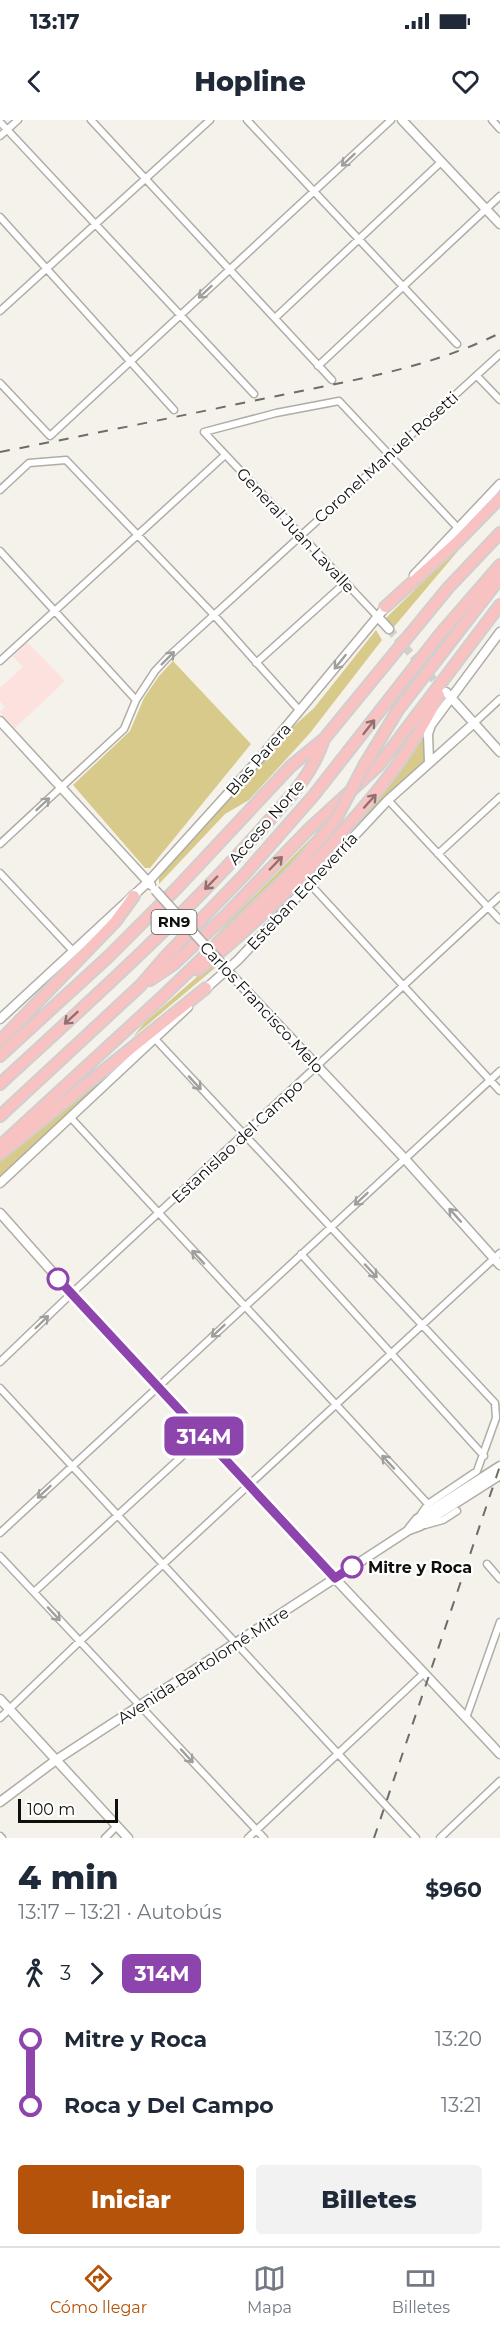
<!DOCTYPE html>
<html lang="es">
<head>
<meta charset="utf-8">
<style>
  :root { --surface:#fff; --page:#f2f2f3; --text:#1f2937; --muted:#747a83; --line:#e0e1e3; --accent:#b45309 }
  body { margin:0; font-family:Montserrat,sans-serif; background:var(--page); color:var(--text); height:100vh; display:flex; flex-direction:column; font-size:22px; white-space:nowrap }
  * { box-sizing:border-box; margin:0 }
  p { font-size:20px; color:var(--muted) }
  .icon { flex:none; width:33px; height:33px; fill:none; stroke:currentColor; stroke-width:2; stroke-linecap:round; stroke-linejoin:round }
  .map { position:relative; height:1718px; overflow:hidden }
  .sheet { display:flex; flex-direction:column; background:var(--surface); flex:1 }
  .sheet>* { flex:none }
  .badge { padding:0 12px; border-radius:9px; font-size:21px; line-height:39px }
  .scale { position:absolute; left:18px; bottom:15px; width:100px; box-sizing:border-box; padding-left:6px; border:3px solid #0f0f0c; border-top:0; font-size:16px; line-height:21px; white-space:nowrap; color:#0f0f0c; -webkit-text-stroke:4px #fff; paint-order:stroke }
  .map>.badge { position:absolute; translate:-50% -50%; box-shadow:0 0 0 3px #fff }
  .legs { display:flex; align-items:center; gap:9px; height:66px; padding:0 18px; font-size:20px }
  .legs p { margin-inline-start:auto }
  .summary { display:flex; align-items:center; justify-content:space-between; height:102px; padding:0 18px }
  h1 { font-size:33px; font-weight:800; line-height:45px }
  .primary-button { display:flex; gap:12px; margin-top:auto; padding:12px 18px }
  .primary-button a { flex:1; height:69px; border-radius:6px; background:var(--accent); color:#fff; font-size:24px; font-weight:800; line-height:69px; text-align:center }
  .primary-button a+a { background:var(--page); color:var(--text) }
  ul { padding:0 18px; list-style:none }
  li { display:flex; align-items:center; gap:21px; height:66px; font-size:22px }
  li i { display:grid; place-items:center; width:9px; height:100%; margin:0 8px; background:currentColor }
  li i::after { content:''; width:15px; height:15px; margin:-8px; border:4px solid; border-radius:50%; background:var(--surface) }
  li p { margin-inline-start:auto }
  li:first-child i { background:linear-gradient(#0000 50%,currentColor 0) }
  li:last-child i { background:linear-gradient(currentColor 50%,#0000 0) }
  .status { display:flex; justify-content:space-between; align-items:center; height:42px; padding:0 30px; background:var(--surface); direction:ltr }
  .status svg { height:16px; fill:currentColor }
  header { display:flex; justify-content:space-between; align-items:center; height:78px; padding:0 18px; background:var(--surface); font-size:27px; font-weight:800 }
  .tab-bar { display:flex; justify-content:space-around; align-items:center; height:84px; border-top:2px solid var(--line); background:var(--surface); font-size:16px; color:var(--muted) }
  .tab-bar a { display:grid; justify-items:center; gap:3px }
  .tab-bar .selected { color:var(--accent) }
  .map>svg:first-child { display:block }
</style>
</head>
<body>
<div class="status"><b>13:17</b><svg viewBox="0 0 49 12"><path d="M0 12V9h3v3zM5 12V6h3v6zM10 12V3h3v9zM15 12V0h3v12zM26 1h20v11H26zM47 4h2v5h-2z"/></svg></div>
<header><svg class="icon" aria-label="back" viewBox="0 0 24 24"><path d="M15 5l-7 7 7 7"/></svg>Hopline<svg class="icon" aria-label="heart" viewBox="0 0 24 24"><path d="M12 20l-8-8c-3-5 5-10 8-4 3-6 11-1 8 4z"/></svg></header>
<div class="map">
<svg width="500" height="1718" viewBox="0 0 500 1718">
  <rect width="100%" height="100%" fill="#f4f2eb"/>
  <path fill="#fce1df" d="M27,522L65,561L15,608L0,592L5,587L0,581V568L23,547L13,536Z"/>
  <path fill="#d7ca8a" d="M473,413L393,508L385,499Z
    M376,510L382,520L310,613L249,680L225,694L159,764V758L275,623L314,588Z
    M173,541L251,624L150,748H145L73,665L130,611L144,578L159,556Z
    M442,580L444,583L430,603L425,643L343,720L397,655Z
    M329,700L306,732L212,822L211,820Z
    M213,843L216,847L133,917L144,903Z
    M124,941L126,944L0,1058V1041Z"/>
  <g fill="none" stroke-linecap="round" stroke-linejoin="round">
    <path stroke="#d2d0ca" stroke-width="8" stroke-dasharray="8 4" stroke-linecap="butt" d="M389,509L442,569"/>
    <defs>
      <path id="street" d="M91,0L332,260
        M247,0L457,224
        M492,0L500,9
        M0,2L254,274
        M0,16L18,0
        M0,97L174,290
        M0,191L210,0
        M275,198L441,42
        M318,246L500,76
        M477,256L500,280
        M0,263L50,316L391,0
        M0,370L29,343L66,340L214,495L300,591
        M0,431L136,580
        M377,496L204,312L276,293L339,281L457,407
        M0,541L225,335
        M256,543L346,462
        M473,604L500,579
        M388,680L500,800
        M0,724L124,609L136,580L155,551L169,536L500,234
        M438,734L500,677
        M0,753L73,831
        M309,763L500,971
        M156,920L495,1283L496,1298L477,1351L428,1384L421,1394
        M71,998L428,1384
        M301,1134L484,1336
        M0,1242L71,1174L500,776
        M0,1268L416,1718
        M425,1405L443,1400L457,1391
        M0,1413L500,951
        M0,1436L264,1718
        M487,1444L500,1459
        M34,1472L204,1316
        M0,1598L80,1521L500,1133
        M466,1598L500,1502
        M0,1716L2,1718
        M105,1718L117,1706
        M248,1718L423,1554
        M440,1718L500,1661"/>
      <path id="secondary" d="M402,0L500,104
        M414,455L500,364
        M377,496L389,509
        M446,572L500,632
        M0,601L151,765
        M429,642L428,614L431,605L500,512
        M223,846L405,1039L500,1145
        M203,871L238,840L388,680L473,604
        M0,899L148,762L260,638L389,483
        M0,1063L188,887
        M0,1093C162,1277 332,1455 500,1634
        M409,1409L417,1399L500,1346
        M0,1579L128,1718
        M0,1682L56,1640L409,1410L420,1406L500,1355"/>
      <path id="highway" d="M385,487L457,422L500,378
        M365,644L398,590L500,458
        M198,850C248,810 293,768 335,720C378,672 410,634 439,575
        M150,860L174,844L225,796L308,710L379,645L500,485
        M0,921L115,802L134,776
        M0,936L108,837L177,768L291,646L324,619
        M0,964C88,883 176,804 256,715C282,685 312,658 324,619L448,468L500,413
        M0,996L140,866L166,836L244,755L314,675L441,513L500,445
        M0,1026L160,879L294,750L335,701
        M0,1034L206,868"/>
    </defs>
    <use href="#street" stroke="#afada6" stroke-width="9"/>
    <use href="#secondary" stroke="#afada6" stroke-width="11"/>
    <use href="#highway" stroke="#cfcfce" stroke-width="14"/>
    <use href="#street" stroke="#fff" stroke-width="6"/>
    <use href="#secondary" stroke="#fff" stroke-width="8"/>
    <use href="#highway" stroke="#f9c2c2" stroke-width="10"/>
    <path stroke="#6d6c67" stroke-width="2" stroke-dasharray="10 10" stroke-linecap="butt" d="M0,332C92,314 185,295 277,276C353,260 430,248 500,213
      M374,1718L500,1346"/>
    <defs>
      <path id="secondary-bridge" d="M155,770L221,843"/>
      <path id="highway-bridge" d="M335,701L365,644"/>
    </defs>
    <use href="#secondary-bridge" stroke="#afada6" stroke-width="11" stroke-linecap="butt"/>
    <use href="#highway-bridge" stroke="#cfcfce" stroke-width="14" stroke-linecap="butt"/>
    <use href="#secondary-bridge" stroke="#fff" stroke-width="8"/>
    <use href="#highway-bridge" stroke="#f9c2c2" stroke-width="10"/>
  </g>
  <defs><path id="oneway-shaft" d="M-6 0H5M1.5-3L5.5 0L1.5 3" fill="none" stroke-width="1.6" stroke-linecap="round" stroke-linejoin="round" transform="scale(1.5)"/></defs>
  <g stroke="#9f9f9e">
    <use href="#oneway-shaft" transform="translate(348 40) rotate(137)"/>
    <use href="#oneway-shaft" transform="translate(205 172) rotate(137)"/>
    <use href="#oneway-shaft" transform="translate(168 538) rotate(-45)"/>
    <use href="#oneway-shaft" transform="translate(340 542) rotate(129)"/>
    <use href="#oneway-shaft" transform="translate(43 684) rotate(-43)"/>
    <use href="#oneway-shaft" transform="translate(195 963) rotate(47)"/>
    <use href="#oneway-shaft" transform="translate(361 1079) rotate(137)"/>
    <use href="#oneway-shaft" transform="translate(455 1095) rotate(-132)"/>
    <use href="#oneway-shaft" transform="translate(198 1137) rotate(-133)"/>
    <use href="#oneway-shaft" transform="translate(371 1151) rotate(47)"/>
    <use href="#oneway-shaft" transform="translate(42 1202) rotate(-44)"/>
    <use href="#oneway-shaft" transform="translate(218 1211) rotate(137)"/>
    <use href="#oneway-shaft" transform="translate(388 1342) rotate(-133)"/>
    <use href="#oneway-shaft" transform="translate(44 1372) rotate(137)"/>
    <use href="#oneway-shaft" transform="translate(54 1494) rotate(47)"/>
    <use href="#oneway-shaft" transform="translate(187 1636) rotate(47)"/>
  </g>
  <g stroke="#907170">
    <use href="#oneway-shaft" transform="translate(369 607) rotate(-52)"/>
    <use href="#oneway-shaft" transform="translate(370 681) rotate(-48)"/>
    <use href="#oneway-shaft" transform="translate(276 743) rotate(-46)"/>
    <use href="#oneway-shaft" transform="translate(211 763) rotate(134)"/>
    <use href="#oneway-shaft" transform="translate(71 898) rotate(137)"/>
  </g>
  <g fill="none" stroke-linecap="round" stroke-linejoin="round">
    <defs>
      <path id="line-1" d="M58,1159L335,1458L352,1447"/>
    </defs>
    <use href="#line-1" stroke="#fff" stroke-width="14"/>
    <use href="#line-1" stroke="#8e44ad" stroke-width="9"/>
  </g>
  <g fill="#fff" stroke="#8e44ad" stroke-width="3">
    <circle cx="58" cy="1159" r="10"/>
    <circle cx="352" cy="1447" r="10"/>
  </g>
  <g text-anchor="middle" stroke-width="4.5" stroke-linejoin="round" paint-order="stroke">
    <rect fill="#fff" stroke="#575755" stroke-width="1.5" x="151.5" y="790" width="45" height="24" rx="4.5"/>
    <g font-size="15" font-weight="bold" fill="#0f0f0c">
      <text x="174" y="807">RN9</text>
    </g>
    <g font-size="16" fill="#0f0f0c" stroke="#fff">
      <text transform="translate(386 337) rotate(-42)" y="6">Coronel Manuel Rosetti</text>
      <text transform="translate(296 410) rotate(47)" y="6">General Juan Lavalle</text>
      <text transform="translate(258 639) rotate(-49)" y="6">Blas Parera</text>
      <text transform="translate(266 702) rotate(-49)" y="6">Acceso Norte</text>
      <text transform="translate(302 771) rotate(-47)" y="6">Esteban Echeverría</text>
      <text transform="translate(262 887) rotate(47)" y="6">Carlos Francisco Melo</text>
      <text transform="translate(237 1021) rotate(-43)" y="6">Estanislao del Campo</text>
      <text transform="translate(203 1545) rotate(-33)" y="6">Avenida Bartolomé Mitre</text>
    </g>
    <g font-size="16" font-weight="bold" fill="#0f0f0c" stroke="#fff" text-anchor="start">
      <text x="368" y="1453">Mitre y Roca</text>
    </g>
  </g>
</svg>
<div class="scale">100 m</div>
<b class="badge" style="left:204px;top:1316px;background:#8e44ad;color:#fff">314M</b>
</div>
<section class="sheet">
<div class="summary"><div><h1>4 min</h1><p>13:17 – 13:21 · Autobús</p></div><b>$960</b></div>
<div class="legs"><svg class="icon" aria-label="walk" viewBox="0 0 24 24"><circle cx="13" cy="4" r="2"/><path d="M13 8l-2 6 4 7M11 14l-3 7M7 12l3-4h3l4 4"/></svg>3<svg class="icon" aria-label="forward" viewBox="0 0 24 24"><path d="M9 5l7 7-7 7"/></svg><b class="badge" style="background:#8e44ad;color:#fff">314M</b></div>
<ul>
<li><i style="color:#8e44ad"></i><b>Mitre y Roca</b><p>13:20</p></li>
<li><i style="color:#8e44ad"></i><b>Roca y Del Campo</b><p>13:21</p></li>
</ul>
<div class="primary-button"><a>Iniciar</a><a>Billetes</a></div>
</section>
<nav class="tab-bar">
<a class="selected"><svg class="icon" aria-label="directions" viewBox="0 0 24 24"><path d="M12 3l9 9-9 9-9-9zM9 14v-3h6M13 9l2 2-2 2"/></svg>Cómo llegar</a>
<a><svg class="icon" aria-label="map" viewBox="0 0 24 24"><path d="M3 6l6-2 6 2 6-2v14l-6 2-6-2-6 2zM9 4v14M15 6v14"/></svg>Mapa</a>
<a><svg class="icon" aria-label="tickets" viewBox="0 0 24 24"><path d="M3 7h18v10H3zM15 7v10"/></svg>Billetes</a>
</nav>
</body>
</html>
